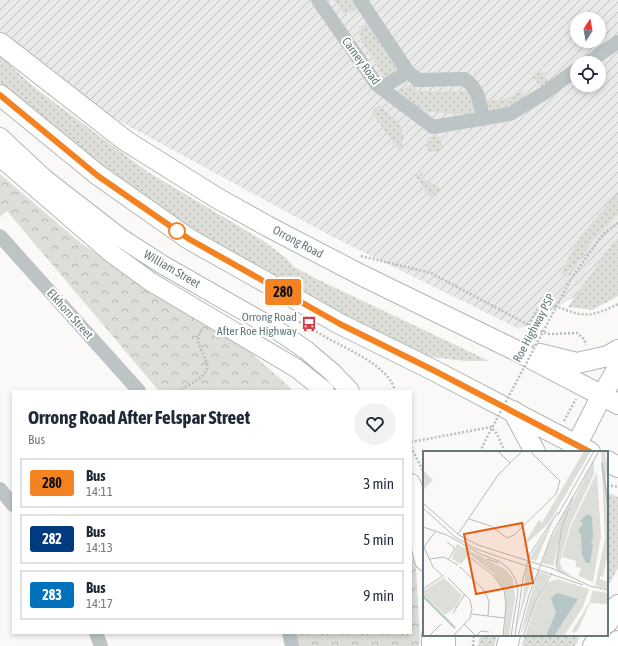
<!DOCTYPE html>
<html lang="en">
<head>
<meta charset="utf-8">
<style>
  :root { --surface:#fff; --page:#f2f2f3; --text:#1f2937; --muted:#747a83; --line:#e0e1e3 }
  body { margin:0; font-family:"Asap Condensed",sans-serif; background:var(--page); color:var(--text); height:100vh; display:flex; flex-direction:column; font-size:15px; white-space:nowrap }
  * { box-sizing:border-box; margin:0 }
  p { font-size:13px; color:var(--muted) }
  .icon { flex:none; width:22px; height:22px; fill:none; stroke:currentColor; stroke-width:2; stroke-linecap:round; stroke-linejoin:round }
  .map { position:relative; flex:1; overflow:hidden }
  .details { position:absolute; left:12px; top:390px; width:400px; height:244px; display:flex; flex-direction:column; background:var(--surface); border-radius:0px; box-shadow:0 2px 6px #0003 }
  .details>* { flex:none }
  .badge { padding:0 8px; border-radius:3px; font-size:14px; line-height:26px }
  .needle { width:26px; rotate:11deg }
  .buttons { position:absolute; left:570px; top:12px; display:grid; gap:8px }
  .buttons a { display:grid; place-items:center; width:36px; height:36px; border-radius:50%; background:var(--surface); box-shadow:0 2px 6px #0003; font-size:20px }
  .map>.badge { position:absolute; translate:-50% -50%; box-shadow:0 0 0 2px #fff }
  .round { display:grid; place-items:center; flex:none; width:42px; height:42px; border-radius:21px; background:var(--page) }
  .head { display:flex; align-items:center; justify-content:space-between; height:68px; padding:0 16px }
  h1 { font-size:19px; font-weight:700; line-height:30px }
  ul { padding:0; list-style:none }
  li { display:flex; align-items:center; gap:12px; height:50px; margin:0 8px 6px; padding:0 8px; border:2px solid var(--line); border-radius:0px }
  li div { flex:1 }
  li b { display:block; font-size:15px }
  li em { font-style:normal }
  li .badge { min-width:44px; font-weight:700; text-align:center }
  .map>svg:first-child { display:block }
</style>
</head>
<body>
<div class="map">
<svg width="618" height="646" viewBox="0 0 618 646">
  <defs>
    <pattern id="industrial-furrows" width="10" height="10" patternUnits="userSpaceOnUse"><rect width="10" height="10" fill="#e8e9e8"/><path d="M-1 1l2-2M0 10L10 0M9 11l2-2" fill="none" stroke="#bfc2c1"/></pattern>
    <pattern id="grass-dots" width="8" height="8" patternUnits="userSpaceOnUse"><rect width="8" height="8" fill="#dcded7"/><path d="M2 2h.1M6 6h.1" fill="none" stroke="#b6b9b3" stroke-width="1.8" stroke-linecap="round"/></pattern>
    <pattern id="forest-crowns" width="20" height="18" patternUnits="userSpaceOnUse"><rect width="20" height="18" fill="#dcded7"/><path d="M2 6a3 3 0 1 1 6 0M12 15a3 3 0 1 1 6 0" fill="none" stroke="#b6b9b3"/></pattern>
  </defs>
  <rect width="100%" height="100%" fill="#faf9f8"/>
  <path fill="url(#industrial-furrows)" fill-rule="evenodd" d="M0,0H618V268L609,277L519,329L333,237L0,56ZM577,19H599V41H577ZM577,63H599V85H577Z"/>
  <path fill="url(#grass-dots)" d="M334,0H352L357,7C353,12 350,13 344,13Z
    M368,22L398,68L399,72L386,79L362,42L359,35V29Z
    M0,56L35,88L148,172L265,242L285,257L294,267L323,282L489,361H465L432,357L399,346L194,236L79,153L0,83Z
    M540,70L553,85L546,92L532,76Z
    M414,83L417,91H473L478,115L429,112L415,107L398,95L401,90Z
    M521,90L526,98L505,108L491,111L486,106L487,100H504Z
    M380,106C397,122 409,127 400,152L372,113L375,108Z
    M426 144a8 8 0 1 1 16 0a8 8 0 1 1-16 0Z
    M422,173L425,181L438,186L441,189L430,197L415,175Z
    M618,192V214L592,242L569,277L561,273L580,237Z
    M618,238V296L592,310L568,307L613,242Z
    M607,492L618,497V568L607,588Z
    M480,635H497L494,646H478Z
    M524,635H581L575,646H522Z"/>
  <path fill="url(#forest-crowns)" d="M0,174L82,244L250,352L294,391H159L7,211L0,217Z
    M411,554L416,568L420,638L419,646H292L289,633H411Z"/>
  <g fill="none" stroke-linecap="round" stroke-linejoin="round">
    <defs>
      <path id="major" d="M0,137L45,179L121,238L163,265L277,330L306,350L332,372L350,391
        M0,157L111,253L151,282L296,368L325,391
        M411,483L424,512
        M411,517L419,540L424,561
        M431,646V635
        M446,646V635"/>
      <path id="highway" d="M0,43L126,141L217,198L267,226L361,275L511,348L618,404
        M0,95L98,175L189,239L340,324L433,370L590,452
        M540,354L577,363L608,356L618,350
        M513,411L535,452
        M573,452L602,395L618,368
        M607,461L618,467
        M607,623L618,605
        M507,646L510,635
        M593,646L600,635
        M615,646L618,641"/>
    </defs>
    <use href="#major" stroke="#b1b9ba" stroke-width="20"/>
    <use href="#highway" stroke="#b1b8b9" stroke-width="22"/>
    <path stroke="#b8bebe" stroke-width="2.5" stroke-dasharray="2 2" stroke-linecap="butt" d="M361,256L431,273L540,331L549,334L577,333L584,339L586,345
      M571,279L603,234L618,223
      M289,315C302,324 315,331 329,339C349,350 390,367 395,391
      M529,325C532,320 534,313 538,309C549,299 568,313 580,314C594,316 606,310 618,304
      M178,391C186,386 196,382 202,376C214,365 201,355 199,344C197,339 199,334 202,329
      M564,421L576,399
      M411,442L491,427L497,434L505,452
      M411,447L424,473
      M607,485L618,487
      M473,646L474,635"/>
    <path stroke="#bdc4c5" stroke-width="14" d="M318,0L377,85L433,127L510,114L546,92L577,69
      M360,0L408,72L418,80L464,79C479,88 480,103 483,119
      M587,63L618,42
      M381,88L408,72
      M0,236L139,391
      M0,489L13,505
      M96,633L101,646
      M289,633L292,646"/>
    <use href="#major" stroke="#fff" stroke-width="18"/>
    <use href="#highway" stroke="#fff" stroke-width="20"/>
    <path stroke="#b8bebe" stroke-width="2.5" stroke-dasharray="2 2" stroke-linecap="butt" d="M480,452L485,441L571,279"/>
  </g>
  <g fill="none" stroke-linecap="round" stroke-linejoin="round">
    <defs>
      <path id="line" d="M0,95L98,176L189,239L340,324L433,370L590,452"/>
    </defs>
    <use href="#line" stroke="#fff" stroke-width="9"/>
    <use href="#line" stroke="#f58220" stroke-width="6"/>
  </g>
  <defs>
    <symbol id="bus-bare" viewBox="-9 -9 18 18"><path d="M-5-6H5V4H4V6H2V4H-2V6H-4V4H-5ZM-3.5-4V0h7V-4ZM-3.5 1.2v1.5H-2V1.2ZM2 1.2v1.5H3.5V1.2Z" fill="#d73b47" stroke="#fff" stroke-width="2.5" paint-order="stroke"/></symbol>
  </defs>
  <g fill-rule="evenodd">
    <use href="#bus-bare" x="298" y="313" width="22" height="22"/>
  </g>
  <circle fill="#fff" stroke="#f58220" stroke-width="2" cx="177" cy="231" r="8"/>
  <g text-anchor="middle" stroke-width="4" stroke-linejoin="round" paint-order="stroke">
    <g font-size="12" fill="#62787a" stroke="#fff">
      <text transform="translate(361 61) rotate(54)" y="4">Carney Road</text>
      <text transform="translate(298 242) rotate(28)" y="4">Orrong Road</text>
      <text transform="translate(172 269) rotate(30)" y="4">William Street</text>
      <text transform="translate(70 314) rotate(48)" y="4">Elkhorn Street</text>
      <text transform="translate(534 328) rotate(-62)" y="4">Roe Highway PSP</text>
    </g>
    <g font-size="12" fill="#62787a" stroke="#fff" text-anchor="end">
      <text x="297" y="321">Orrong Road<tspan x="297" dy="14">After Roe Highway</tspan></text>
    </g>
  </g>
  <g transform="translate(423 451)">
    <rect width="185" height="185" fill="#faf9f8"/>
    <path d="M161,0H168L126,72L98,98L116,69L119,72ZM178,0H184L182,3L185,15L183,27L185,103L180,126L177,125V128L185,131V138L172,135L182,88ZM171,8V23L147,74L137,111L139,118L149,125L137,121L133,112L142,66ZM146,52L130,115L119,112L123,99ZM131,68L113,110L106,108ZM103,117L111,119L93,179L100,146ZM115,120L126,124L97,185L105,154ZM170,139L172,140L167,152L155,179L151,182L149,180L166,152Z" fill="#dcded7"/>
    <path d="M0,19L10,29L0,39ZM174,21L178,85L170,131L155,125L158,117L153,116V110L139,106L148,75ZM34,93L82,118L90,128L92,147L86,185H81L83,154L81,139L70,122L46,103L38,113L29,108ZM134,128L166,138L160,156L141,185H102L112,155L125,131ZM172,140L185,142V153L167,152Z" fill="#dcded7"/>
    <path d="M21,127L39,144L33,156L22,164L0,143V140Z" fill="#dcded7"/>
    <path d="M164,63L169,66L170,87L168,92L170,94L167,112H163L159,104L158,83L155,80L160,72L157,70ZM134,142L155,148L131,185H123L133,162L128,147Z" fill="#b6c6c6"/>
    <path fill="none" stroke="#b6c6c6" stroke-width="2" d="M179,12L185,54M0,145L32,177"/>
    <path fill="none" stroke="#b4bdbe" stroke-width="1" d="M75,0L87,12M0,52L36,84L55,94L131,118L167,135L185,139M0,57L32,86L53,98L160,134M135,64L171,0M46,68L68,75L84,87L91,84L133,43L137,30L107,0M0,76L24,84L57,103L76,110L86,118L93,129L95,141L88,185M35,83L75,24L99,0M24,91L32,97L26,108M1,96L12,81M45,105L70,124L81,139L83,154L80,185M7,108L21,106L35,114M64,108L76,112M37,116L60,138L66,150L65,165M136,120L133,114L139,76L150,46M25,127L47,149L49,158L47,167L30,185M100,128L107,103L135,61M0,138L20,125L10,116L1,96M30,162L42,143M49,163L81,167M41,173L53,185M7,184L18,173M53,185L58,180L66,181M92,185L100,127M95,185L106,144L130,81L176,0M100,185L112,152L129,122"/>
    <path fill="#e8590c" fill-opacity="0.15" stroke="#e8590c" stroke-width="2" d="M99,72L110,132L53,143L41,83Z"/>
    <rect width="185" height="185" fill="none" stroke="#62787a" stroke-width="2"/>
  </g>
</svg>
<div class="buttons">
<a><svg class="needle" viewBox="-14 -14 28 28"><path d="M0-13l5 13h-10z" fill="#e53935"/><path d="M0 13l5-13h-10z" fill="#747a83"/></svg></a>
<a><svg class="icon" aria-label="locate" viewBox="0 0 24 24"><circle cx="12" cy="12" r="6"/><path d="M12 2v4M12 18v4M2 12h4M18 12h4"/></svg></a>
</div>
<b class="badge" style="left:283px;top:292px;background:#f58220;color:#111">280</b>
<section class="details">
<div class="head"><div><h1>Orrong Road After Felspar Street</h1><p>Bus</p></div><a class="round"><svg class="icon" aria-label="heart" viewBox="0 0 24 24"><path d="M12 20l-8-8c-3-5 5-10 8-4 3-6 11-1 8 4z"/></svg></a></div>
<ul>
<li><span class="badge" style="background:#f58220;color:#111">280</span><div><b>Bus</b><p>14:11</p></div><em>3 min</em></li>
<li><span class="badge" style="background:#003b80;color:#fff">282</span><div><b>Bus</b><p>14:13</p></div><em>5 min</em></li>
<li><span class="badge" style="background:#0072bc;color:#fff">283</span><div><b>Bus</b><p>14:17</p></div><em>9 min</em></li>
</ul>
</section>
</div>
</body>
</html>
